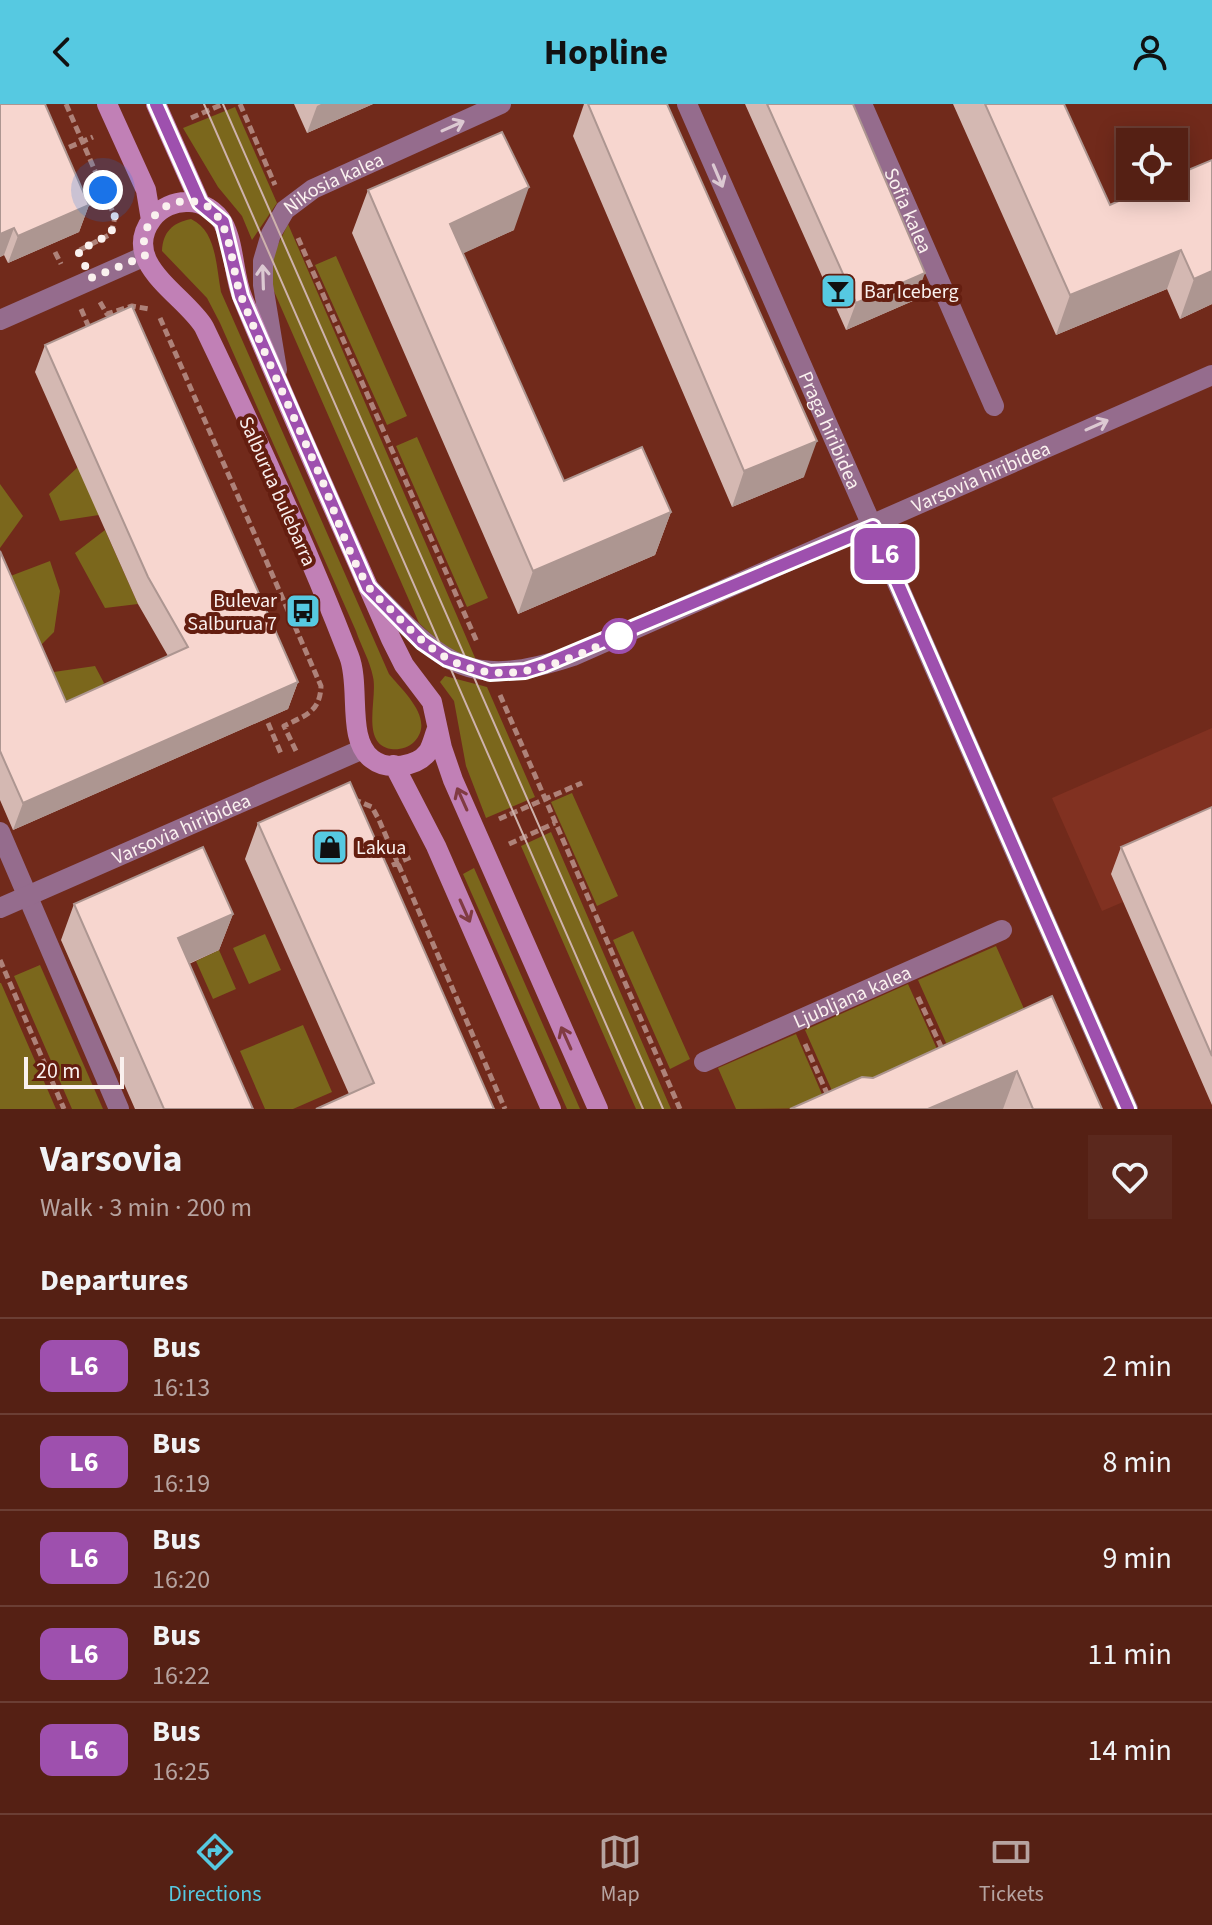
<!DOCTYPE html>
<html lang="en">
<head>
<meta charset="utf-8">
<style>
  :root { --surface:#552014; --page:#5b281d; --text:#f1f3f6; --muted:#b6a3a0; --line:#6b3e34; --accent:#56c9e1 }
  body { margin:0; font-family:"Source Sans 3",sans-serif; background:var(--page); color:var(--text); height:100vh; display:flex; flex-direction:column; font-size:30px; white-space:nowrap }
  * { box-sizing:border-box; margin:0 }
  p { font-size:26px; color:var(--muted) }
  .icon { flex:none; width:44px; height:44px; fill:none; stroke:currentColor; stroke-width:2; stroke-linecap:round; stroke-linejoin:round }
  .map { position:relative; height:1005px; overflow:hidden }
  .panel { display:flex; flex-direction:column; background:var(--surface); flex:1 }
  .panel>* { flex:none }
  .badge { padding:0 16px; border-radius:12px; font-size:28px; line-height:52px }
  .tools { position:absolute; left:1116px; top:24px; display:grid; gap:16px }
  .tools a { display:grid; place-items:center; width:72px; height:72px; border-radius:0px; background:var(--surface); box-shadow:0 4px 20px #0003,0 0 0 2px var(--line); font-size:40px }
  .scale { position:absolute; left:24px; bottom:20px; width:100px; box-sizing:border-box; padding-left:8px; border:4px solid #faf1ef; border-top:0; font-size:22px; line-height:28px; white-space:nowrap; color:#faf1ef; -webkit-text-stroke:6px #641e10; paint-order:stroke }
  .you { position:absolute; width:40px; height:40px; margin:-20px; border:6px solid #fff; border-radius:50%; background:#1a73e8; box-shadow:0 0 0 12px #1a73e833 }
  .map>.badge { position:absolute; translate:-50% -50%; box-shadow:0 0 0 4px #fff }
  h2 { padding:0 40px; font-size:30px; line-height:72px }
  .round { display:grid; place-items:center; flex:none; width:84px; height:84px; border-radius:0px; background:var(--page) }
  .head { display:flex; align-items:center; justify-content:space-between; height:136px; padding:0 40px }
  h1 { font-size:38px; font-weight:700; line-height:60px }
  ul { padding:0; list-style:none }
  li { display:flex; align-items:center; gap:24px; height:96px; padding:0 40px; border-top:2px solid var(--line) }
  li div { flex:1 }
  li b { display:block; font-size:30px }
  li em { font-style:normal }
  li .badge { min-width:88px; font-weight:700; text-align:center }
  header { display:flex; justify-content:space-between; align-items:center; height:104px; padding:0 40px; background:var(--accent); color:#111; font-size:36px; font-weight:700 }
  .dock { display:flex; justify-content:space-around; align-items:center; height:112px; border-top:2px solid var(--line); background:var(--surface); font-size:22px; color:var(--muted) }
  .dock a { display:grid; justify-items:center; gap:4px }
  .dock .selected { color:var(--accent) }
  .map>svg:first-child { display:block }
</style>
</head>
<body>
<header><svg class="icon" aria-label="back" viewBox="0 0 24 24"><path d="M15 5l-7 7 7 7"/></svg>Hopline<svg class="icon" aria-label="person" viewBox="0 0 24 24"><circle cx="12" cy="8" r="4"/><path d="M4 21q1-7 8-7t8 7"/></svg></header>
<div class="map">
<svg width="1212" height="1005" viewBox="0 0 1212 1005">
  <rect width="100%" height="100%" fill="#712a1b"/>
  <path fill="#813121" d="M1212,624V1001L1123,798L1102,807L1052,694Z"/>
  <path fill="#7b671c" d="M235,3L277,99L252,136L242,112L218,83L183,24Z
    M191,115C217,127 216,163 221,188L389,570C403,587 436,616 414,638C408,644 399,646 391,645C360,640 378,594 373,573C370,557 361,542 356,527L220,219L207,194L162,147C163,128 172,119 191,115Z
    M288,120L476,556L448,546L419,519L273,185V151Z
    M336,152L407,312L387,321L315,161Z
    M417,333L488,494L467,503L396,342Z
    M78,363L99,411L60,417L49,390Z
    M0,380L23,412L0,444Z
    M105,426L138,500L105,504L75,449Z
    M50,457L60,487L54,528L26,556L0,476Z
    M95,562L104,579L75,616L33,571Z
    M445,572L487,583L535,693L486,714L466,662L454,597L440,578Z
    M572,689L618,792L597,802L551,698Z
    M551,728L671,1005H636L521,742Z
    M474,764L580,1005H567L463,770Z
    M633,827L690,955L670,965L613,836Z
    M265,830L281,866L249,880L233,844Z
    M996,842L1029,916L951,950L918,876Z
    M219,846L236,885L213,895L196,857Z
    M40,861L103,1005H72L14,872Z
    M0,879H1L56,1005H0Z
    M908,880L941,954L837,998L805,926Z
    M303,921L332,988L293,1005H265L240,947Z
    M796,930L828,1004L736,1005L718,964Z"/>
  <g fill="none" stroke-linecap="round" stroke-linejoin="round">
    <path stroke="#ae8279" stroke-width="5" stroke-dasharray="8 4" stroke-linecap="butt" d="M66,0L115,113L111,130L78,147L81,152
      M240,0L275,81
      M191,14L223,0
      M58,48L93,33
      M298,134L477,538
      M55,148L61,160
      M100,198L107,210L132,202L149,205
      M81,205L90,226
      M160,214L321,582C320,608 306,611 284,622L296,647
      M500,591L680,1005
      M268,619L282,652
      M353,695L372,703L379,716L505,1005
      M499,715L582,679
      M509,740L555,719
      M381,766L413,752
      M0,856L64,1005
      M918,893L944,949
      M805,940L834,1005"/>
    <g stroke="#956c8d" stroke-width="20">
      <path id="s1" d="M687,0L1128,1005"/>
      <path id="s2" d="M862,0L994,302"/>
      <path d="M0,216L145,152"/>
      <path id="s3" d="M277,266L263,181V157L271,130L285,106L313,85L501,0"/>
      <path id="s4" d="M368,483C442,558 465,588 573,552L1212,271"/>
      <path d="M0,728L119,1005"/>
      <path id="s5" d="M0,804L363,645"/>
      <path id="s6" d="M704,958L1002,826"/>
    </g>
    <path stroke="#c180b6" stroke-width="20" d="M107,0L146,86L151,116
      M156,0L200,99
      M437,625C434,632 432,642 428,648C417,663 387,667 372,655C346,636 361,582 349,552C306,441 256,331 204,223C185,191 119,159 152,115C160,104 175,97 189,98C202,98 216,107 223,119C235,141 233,172 243,195C290,309 342,422 391,535L404,561L432,598L442,644L453,676L598,1005
      M394,661L436,742L551,1005"/>
    <path stroke="#ceb2ac" stroke-width="2" d="M204,0L643,1005
      M223,0L663,1005"/>
  </g>
  <path fill="#d4b8b2" d="M0,0L89,101L79,128L8,159L4,151L0,153Z
    M294,0H373L307,29Z
    M584,0H667L804,373L732,403L573,32Z
    M745,0H853L915,196L846,226Z
    M953,0H1064L1110,101L1152,82L1212,200L1180,215L1167,185L1056,231Z
    M368,86L514,126L463,149L564,377L671,408L655,451L518,510L352,129Z
    M45,241L298,578L288,605L13,726L0,696V447L66,598L168,552L138,500L35,268Z
    M1212,703V1001L1111,770L1121,743Z
    M258,719L494,1005L349,990L245,755Z
    M74,800L233,810L219,846L189,860L253,1005H135L61,836Z
    M1052,892L1102,1005H790L873,974Z"/>
  <path fill="#ad9691" d="M321,0H373L307,29L317,2Z
    M529,83L514,126L434,163L450,120Z
    M89,101L79,128L8,159L18,132Z
    M14,124L4,151L0,153V130Z
    M1181,146L1167,185L1056,231L1070,191Z
    M1212,167V200L1180,215L1194,175Z
    M925,169L915,196L846,226L856,199Z
    M817,337L804,373L732,403L744,367Z
    M671,408L655,451L518,510L533,467Z
    M298,578L288,605L13,726L23,699Z
    M233,810L219,846L165,870L178,834Z
    M1017,967L1003,1005H928Z"/>
  <path fill="#f7d6cf" stroke="#ad9691" stroke-width="2" d="M0,0H45L89,101L18,132L14,124L0,130Z
    M588,0H667L817,337L744,367Z
    M767,0H853L925,169L856,199Z
    M985,0H1064L1110,101L1152,82H1174V72L1212,56V167L1194,175L1181,146L1070,191Z
    M502,28L529,83L450,120L564,377L642,343L671,408L533,467L368,86Z
    M132,202L298,578L23,699L0,647V447L66,598L188,543L148,473L45,241Z
    M350,678L494,1005H316L374,979L258,719Z
    M1212,703V952L1121,743Z
    M203,743L233,810L178,834L253,1005H164L74,800Z
    M1052,892L1102,1005H1033L1017,967L928,1005H790L862,973L873,974Z"/>
  <defs><path id="oneway-shaft" d="M-6 0H5M1.5-3L5.5 0L1.5 3" fill="none" stroke-width="1.6" stroke-linecap="round" stroke-linejoin="round" transform="scale(2)"/></defs>
  <g stroke="#dcc9d2">
    <use href="#oneway-shaft" transform="translate(453 22) rotate(-24)"/>
    <use href="#oneway-shaft" transform="translate(718 72) rotate(67)"/>
    <use href="#oneway-shaft" transform="translate(263 173) rotate(-92)"/>
    <use href="#oneway-shaft" transform="translate(1097 321) rotate(-24)"/>
  </g>
  <g stroke="#803b42">
    <use href="#oneway-shaft" transform="translate(462 695) rotate(-114)"/>
    <use href="#oneway-shaft" transform="translate(465 807) rotate(66)"/>
    <use href="#oneway-shaft" transform="translate(566 934) rotate(-114)"/>
  </g>
  <g fill="none" stroke-linecap="round" stroke-linejoin="round">
    <defs>
      <path id="line" d="M156,0L200,99L223,118L241,192L368,483L422,538L447,555L490,569L525,567L544,561L873,423L1128,1005"/>
    </defs>
    <use href="#line" stroke="#fff" stroke-width="18"/>
    <use href="#line" stroke="#9e50ae" stroke-width="12"/>
    <path stroke="#faf1ef" stroke-width="8" stroke-dasharray="0 14.4" d="M103,86L115,113L111,130L78,147L91,174L145,152C139,125 156,99 185,97C234,95 229,161 241,192C266,254 295,315 322,376C336,410 348,450 368,482C374,491 385,500 393,508C420,536 447,563 488,568C532,574 584,549 619,532"/>
  </g>
  <defs>
    <symbol id="bar-square" viewBox="-11 -11 22 22"><rect x="-9" y="-9" width="18" height="18" rx="4" fill="#56c9e1" stroke="#641e10"/><path d="M-6-5H6L.8 .8V4.5H3.5V6h-7V4.5H-.8V.8Z" fill="#111"/></symbol>
    <symbol id="bus-square" viewBox="-11 -11 22 22"><rect x="-9" y="-9" width="18" height="18" rx="4" fill="#56c9e1" stroke="#641e10"/><path d="M-5-6H5V4H4V6H2V4H-2V6H-4V4H-5ZM-3.5-4V0h7V-4ZM-3.5 1.2v1.5H-2V1.2ZM2 1.2v1.5H3.5V1.2Z" fill="#111"/></symbol>
    <symbol id="shop-square" viewBox="-11 -11 22 22"><rect x="-9" y="-9" width="18" height="18" rx="4" fill="#56c9e1" stroke="#641e10"/><path d="M-5-2.5h2.3a2.7 3.5 0 0 1 5.4 0H5L5.5 6h-11ZM-1.5-2.5h3a1.5 2.3 0 0 0-3 0Z" fill="#111"/></symbol>
  </defs>
  <g fill-rule="evenodd">
    <use href="#bar-square" x="818" y="167" width="40" height="40"/>
    <use href="#bus-square" x="283" y="487" width="40" height="40"/>
    <use href="#shop-square" x="310" y="723" width="40" height="40"/>
  </g>
  <circle fill="#fff" stroke="#9e50ae" stroke-width="4" cx="619" cy="532" r="16"/>
  <g text-anchor="middle" stroke-width="8" stroke-linejoin="round" paint-order="stroke">
    <g font-size="20" fill="#faf1ef" stroke="#641e10">
      <text dy="7" stroke="none"><textPath href="#s3" startOffset="222">Nikosia kalea</textPath></text>
      <text dy="7" stroke="none"><textPath href="#s2" startOffset="116">Sofia kalea</textPath></text>
      <text dy="7" stroke="none"><textPath href="#s1" startOffset="356">Praga hiribidea</textPath></text>
      <text dy="7" stroke="none"><textPath href="#s4" startOffset="682">Varsovia hiribidea</textPath></text>
      <text transform="translate(278 387) rotate(66)" y="7">Salburua bulebarra</text>
      <text dy="7" stroke="none"><textPath href="#s5" startOffset="198">Varsovia hiribidea</textPath></text>
      <text dy="7" stroke="none"><textPath href="#s6" startOffset="162">Ljubljana kalea</textPath></text>
    </g>
    <g font-size="20" fill="#faf1ef" stroke="#641e10" text-anchor="start">
      <text x="864" y="194">Bar Iceberg</text>
      <text x="277" y="503" text-anchor="end">Bulevar<tspan x="277" dy="23">Salburua 7</tspan></text>
      <text x="356" y="750">Lakua</text>
    </g>
  </g>
</svg>
<div class="tools">
<a><svg class="icon" aria-label="locate" viewBox="0 0 24 24"><circle cx="12" cy="12" r="6"/><path d="M12 2v4M12 18v4M2 12h4M18 12h4"/></svg></a>
</div>
<div class="scale">20 m</div>
<div class="you" style="left:103px;top:86px"></div>
<b class="badge" style="left:885px;top:450px;background:#9e50ae;color:#fff">L6</b>
</div>
<section class="panel">
<div class="head"><div><h1>Varsovia</h1><p>Walk · 3 min · 200 m</p></div><a class="round"><svg class="icon" aria-label="heart" viewBox="0 0 24 24"><path d="M12 20l-8-8c-3-5 5-10 8-4 3-6 11-1 8 4z"/></svg></a></div>
<h2>Departures</h2>
<ul>
<li><span class="badge" style="background:#9e50ae;color:#fff">L6</span><div><b>Bus</b><p>16:13</p></div><em>2 min</em></li>
<li><span class="badge" style="background:#9e50ae;color:#fff">L6</span><div><b>Bus</b><p>16:19</p></div><em>8 min</em></li>
<li><span class="badge" style="background:#9e50ae;color:#fff">L6</span><div><b>Bus</b><p>16:20</p></div><em>9 min</em></li>
<li><span class="badge" style="background:#9e50ae;color:#fff">L6</span><div><b>Bus</b><p>16:22</p></div><em>11 min</em></li>
<li><span class="badge" style="background:#9e50ae;color:#fff">L6</span><div><b>Bus</b><p>16:25</p></div><em>14 min</em></li>
</ul>
</section>
<nav class="dock">
<a class="selected"><svg class="icon" aria-label="directions" viewBox="0 0 24 24"><path d="M12 3l9 9-9 9-9-9zM9 14v-3h6M13 9l2 2-2 2"/></svg>Directions</a>
<a><svg class="icon" aria-label="map" viewBox="0 0 24 24"><path d="M3 6l6-2 6 2 6-2v14l-6 2-6-2-6 2zM9 4v14M15 6v14"/></svg>Map</a>
<a><svg class="icon" aria-label="tickets" viewBox="0 0 24 24"><path d="M3 7h18v10H3zM15 7v10"/></svg>Tickets</a>
</nav>
</body>
</html>
